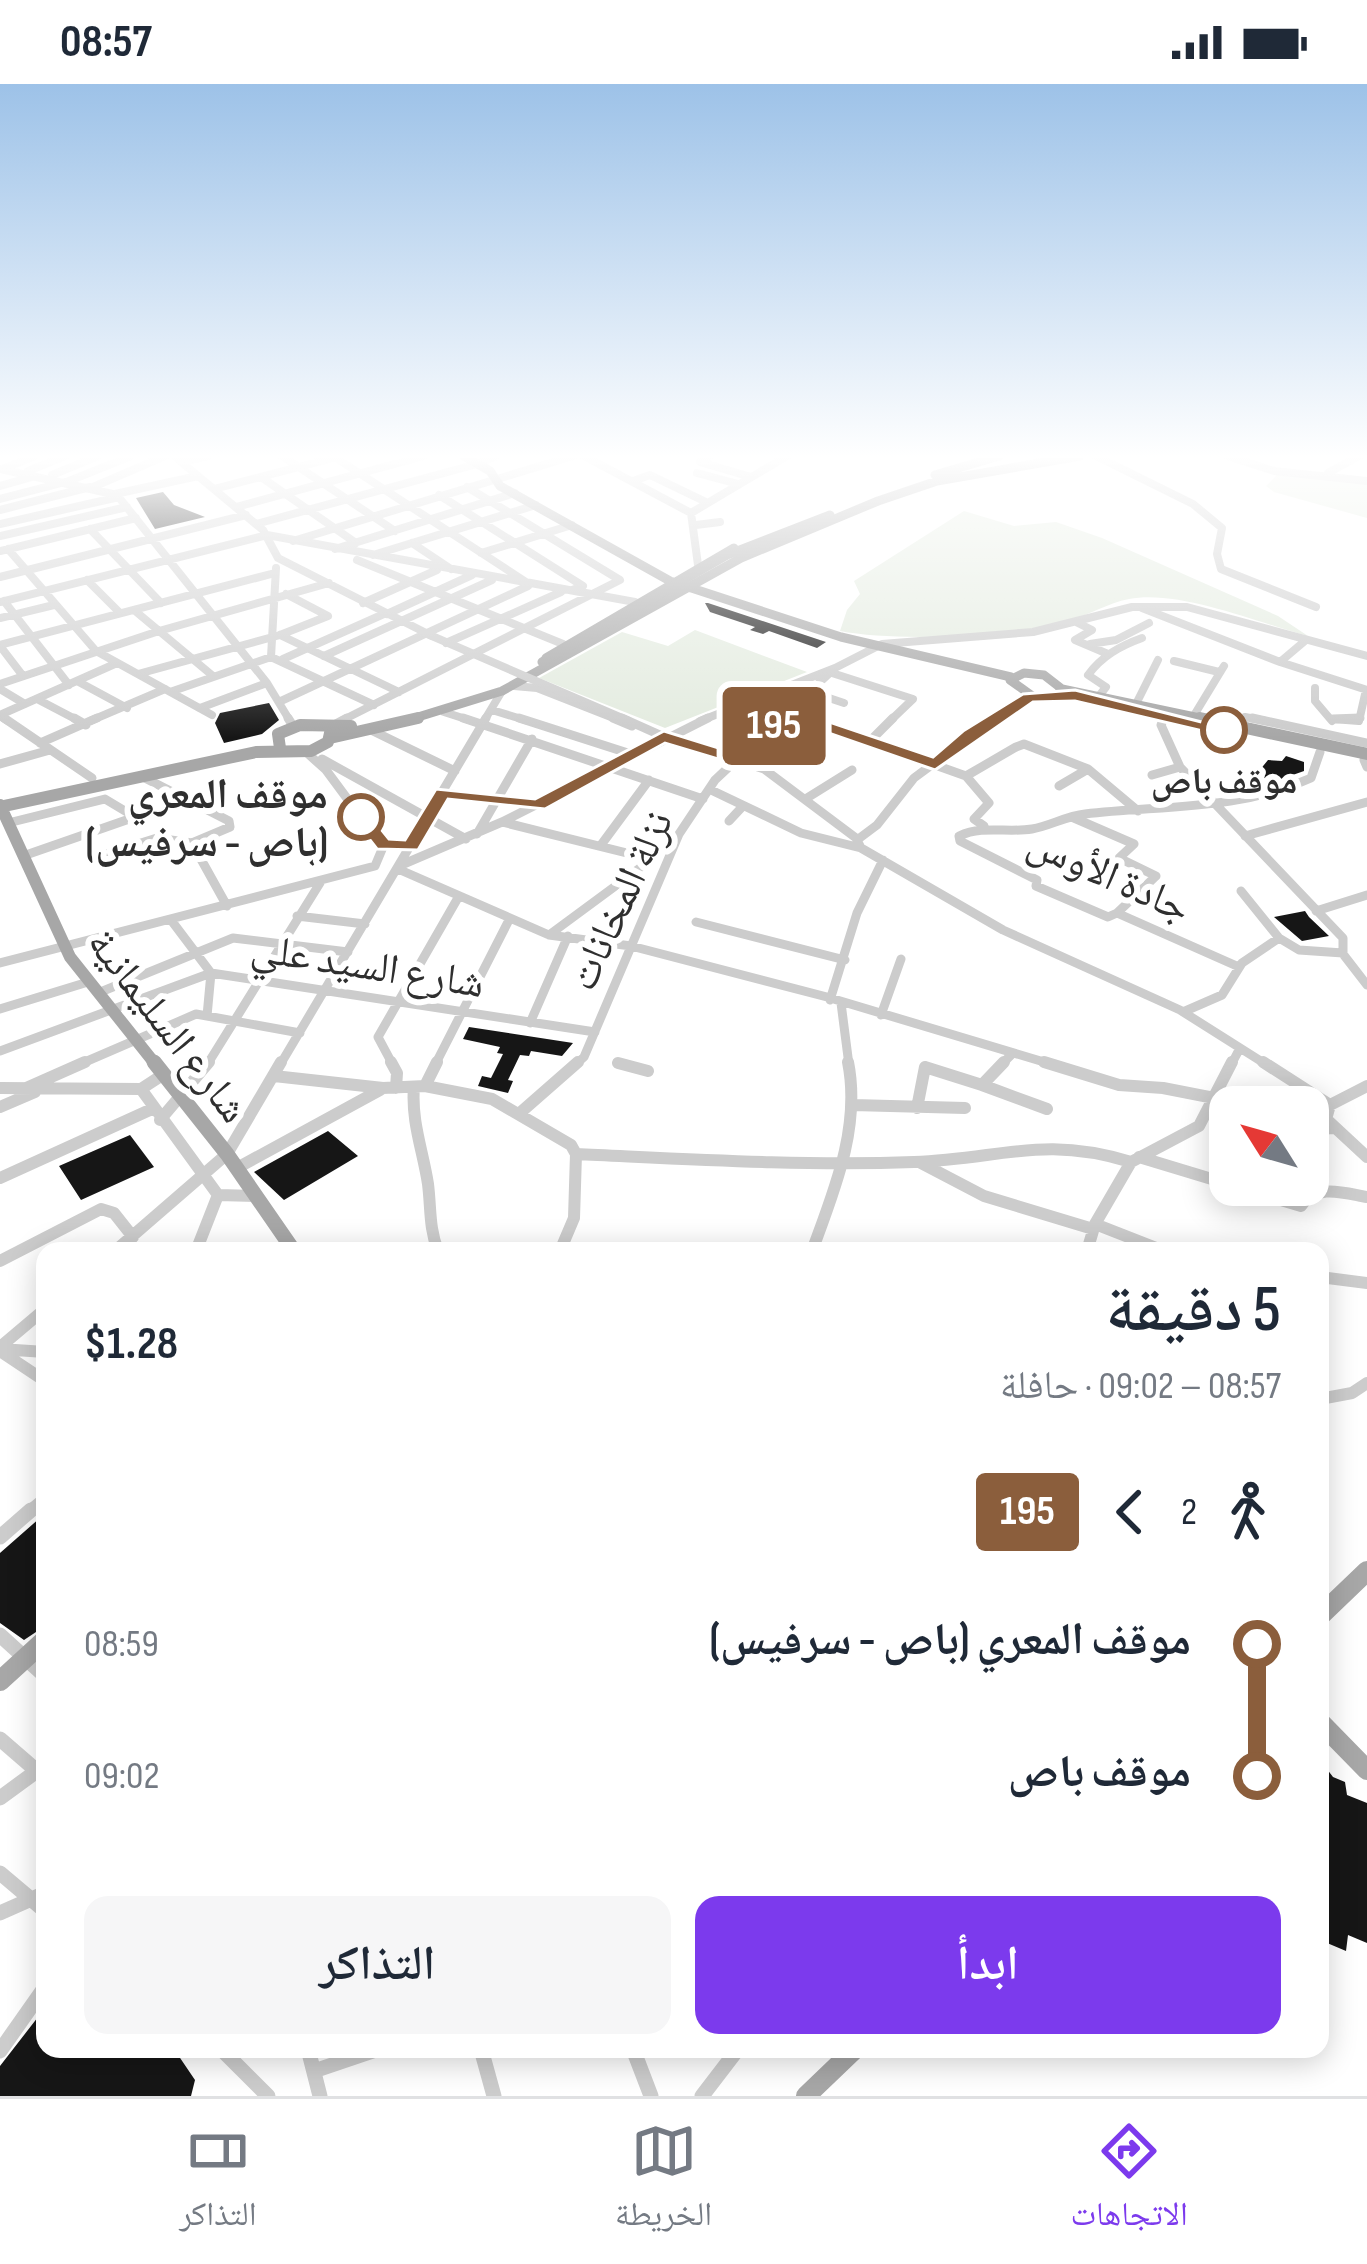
<!DOCTYPE html>
<html lang="ar">
<head>
<meta charset="utf-8">
<style>
  :root { --surface:#fff; --page:#f6f6f7; --text:#1f2937; --muted:#747a83; --line:#e0e1e3; --accent:#7c3aed }
  body { margin:0; font-family:"Sofia Sans Condensed","Noto Naskh Arabic",sans-serif; background:var(--page); color:var(--text); direction:rtl; height:100vh; display:flex; flex-direction:column; font-size:45px; white-space:nowrap }
  * { box-sizing:border-box; margin:0 }
  p { font-size:39px; color:var(--muted) }
  .icon { flex:none; width:66px; height:66px; fill:none; stroke:currentColor; stroke-width:2; stroke-linecap:round; stroke-linejoin:round }
  .map { position:relative; flex:1; overflow:hidden; direction:ltr }
  .details { position:absolute; left:36px; top:1158px; width:1293px; height:816px; display:flex; flex-direction:column; background:var(--surface); border-radius:24px; box-shadow:0 6px 30px #0003; direction:rtl }
  .details>* { flex:none }
  .badge { padding:0 24px; border-radius:9px; font-size:42px; line-height:78px }
  .needle { width:78px; rotate:307deg }
  .buttons { position:absolute; left:1209px; top:1002px; display:grid; gap:24px }
  .buttons a { display:grid; place-items:center; width:120px; height:120px; border-radius:24px; background:var(--surface); box-shadow:0 6px 30px #0003; font-size:60px }
  .map>.badge { position:absolute; translate:-50% -50%; box-shadow:0 0 0 6px #fff }
  .legs { display:flex; align-items:center; gap:18px; height:132px; padding:0 48px; font-size:39px }
  .legs p { margin-inline-start:auto }
  .overview { display:flex; align-items:center; justify-content:space-between; height:204px; padding:0 48px }
  h1 { font-size:66px; font-weight:600; line-height:90px }
  .cta { display:flex; gap:24px; margin-top:auto; padding:24px 48px }
  .cta a { flex:1; height:138px; border-radius:24px; background:var(--accent); color:#fff; font-size:48px; font-weight:600; line-height:138px; text-align:center }
  .cta a+a { background:var(--page); color:var(--text) }
  ul { padding:0 48px; list-style:none }
  li { display:flex; align-items:center; gap:42px; height:132px; font-size:45px }
  li i { display:grid; place-items:center; width:18px; height:100%; margin:0 15px; background:currentColor }
  li i::after { content:''; width:30px; height:30px; margin:-15px; border:9px solid; border-radius:50%; background:var(--surface) }
  li p { margin-inline-start:auto }
  li:first-child i { background:linear-gradient(#0000 50%,currentColor 0) }
  li:last-child i { background:linear-gradient(currentColor 50%,#0000 0) }
  .status { display:flex; justify-content:space-between; align-items:center; height:84px; padding:0 60px; background:var(--surface); direction:ltr }
  .status svg { height:33px; fill:currentColor }
  .tabs { display:flex; justify-content:space-around; align-items:center; height:168px; border-top:3px solid var(--line); background:var(--surface); font-size:33px; color:var(--muted) }
  .tabs a { display:grid; justify-items:center; gap:6px }
  .tabs .on { color:var(--accent) }
  .map>svg:first-child { display:block }
</style>
</head>
<body>
<div class="status"><b>08:57</b><svg viewBox="0 0 49 12"><path d="M0 12V9h3v3zM5 12V6h3v6zM10 12V3h3v9zM15 12V0h3v12zM26 1h20v11H26zM47 4h2v5h-2z"/></svg></div>
<div class="map">
<svg width="1367" height="2012" viewBox="0 0 1367 2012">
  <rect width="100%" height="100%" fill="#fff"/>
  <path fill="#e3ebdf" d="M1278,390L1367,398V434L1274,408L1266,402Z
    M964,427L1014,442L1056,438L1102,454L1278,532L1308,552C1259,539 1178,505 1129,515C1108,519 1089,531 1068,537C1013,553 897,558 840,547L847,526L860,510L854,497Z
    M695,546L807,588L665,644L539,594L622,548L668,562Z"/>
  <path fill="#161616" d="M163,408L174,421L205,433L155,445L136,414Z
    M705,519H708L826,558L817,564L769,547L763,550L750,546L755,543L710,528Z
    M269,619L279,636L262,650L224,659L215,639L220,629Z
    M1286,672L1304,678V687L1264,701L1261,697L1265,692L1259,687L1268,676L1282,677Z
    M1305,827L1309,833L1329,852L1302,857L1274,833Z
    M469,943L573,959L562,972L531,967L529,972L520,971L508,996L513,997L508,1009L478,1002L482,992L491,994L503,970L497,969L500,963L463,955Z
    M328,1047L358,1072L284,1116L254,1088Z
    M130,1051L154,1083L81,1116L59,1082Z
    M41,1433L45,1437V1542L24,1556L0,1539V1469Z
    M1320,1676L1333,1693L1345,1698L1347,1711L1367,1719V1859L1348,1851L1346,1867L1320,1856Z
    M45,1924V1965H174L195,1996L191,2012H0V1982Z"/>
  <g fill="none" stroke-linecap="round" stroke-linejoin="round">
    <path stroke="#ccc" stroke-width="8" d="M174,372L263,446L278,474L432,552
      M282,372L395,447
      M333,372L526,498
      M584,372L691,429L698,481
      M710,372L700,378L751,393
      M1096,372L1193,420L1222,444L1217,470L1221,485L1316,523
      M1228,372L1274,387L1367,397
      M181,378L208,372
      M477,380L496,372
      M5,384L35,372
      M0,385L117,411L267,599L290,637
      M28,387L65,372
      M697,389L738,400
      M1328,389L1359,372
      M52,391L98,372
      M261,393L356,459
      M633,397L650,391L706,418
      M0,402L32,393
      M93,403L165,372
      M214,405L337,373
      M115,410L198,392
      M439,411L583,502L572,506
      M0,415L69,397L131,372
      M236,423L424,372
      M0,426L90,403
      M691,429L787,372
      M0,440L119,413
      M256,440L477,380
      M696,441L720,438
      M90,445L161,519
      M0,452L127,423
      M293,457L573,372
      M412,459L451,485
      M8,465L96,567L212,631
      M335,465L515,409
      M0,467L136,434
      M481,469L572,441
      M373,471L536,421
      M357,476L563,560
      M0,493L246,431
      M87,496L120,529
      M4,517L69,601
      M0,518L267,451L635,518
      M363,519L437,486
      M1142,524L1280,578L1306,556
      M134,526L213,592
      M387,530L472,491
      M0,534L54,521
      M1076,538L1092,546L1075,556L1108,570
      M280,551L399,608
      M446,559L561,508
      M1090,560L1116,556L1149,539
      M0,561L275,489
      M0,562L23,592
      M324,572L492,496
      M271,573L374,621
      M283,575L386,529
      M1174,577L1219,588
      M1280,578L1367,606
      M832,589L913,615L890,637
      M138,590L280,551L328,532L286,510
      M77,597L127,624
      M0,600L159,547L329,499
      M514,602L537,604L621,637
      M1315,604V617L1332,637
      M0,605L25,620
      M170,608L271,573L276,484
      M811,608L844,619
      M1099,612L1106,603L1088,591C1102,572 1120,562 1142,554
      M37,615L79,637
      M281,617L528,502
      M1136,620L1158,576
      M200,624L267,599
      M492,626L528,637
      M444,628L472,637
      M788,629L812,637
      M0,631L117,579
      M0,632L8,637
      M1193,633L1224,582
      M1333,635L1359,637L1366,606
      M90,637L165,605
      M341,637L620,496L467,403
      M484,637L502,607
      M700,637L835,584L882,560L1033,548L1132,523H1187L1367,572
      M778,637L834,585
      M990,637L1029,613
      M1163,637L1165,632
      M1243,637L1245,633L1266,637"/>
    <path stroke="#ccc" stroke-width="9" d="M4,634L92,694
      M74,634L86,641
      M288,634L293,642
      M463,634L703,715
      M519,634L634,671
      M613,634L632,642
      M803,634L966,692
      M1164,634L1161,641L1180,683L1343,854V870L1367,901
      M1252,634L1367,659
      M1333,635L1360,634
      M334,641L347,634
      M1239,644L1244,634
      M371,646L455,687
      M661,652L764,685L856,754L861,764L801,749L709,705
      M869,658L893,634
      M40,659L97,634
      M322,675L466,755
      M1364,676L1367,683
      M0,680L50,666
      M1152,691L1180,683
      M1059,702L1088,685L1138,727
      M442,709L534,720
      M807,714L852,686
      M1074,734L1134,760L1119,774L1156,792L1117,829
      M729,737L743,722
      M502,738L651,775
      M8,739L105,715L135,733
      M984,742L974,735L989,719L966,692L1016,663L1024,660L1088,685
      M477,750L532,655
      M1245,752L1367,718
      M857,756L877,741L914,694L995,634
      M192,759L227,822
      M601,761L649,696
      M861,764L1003,846L1180,926L1267,981
      M23,772L135,733
      M96,773L157,754L192,759L230,743L229,737L141,692
      M399,782L502,738L708,634
      M398,785L549,851L631,862L827,913L1054,981
      M1316,827L1367,811
      M297,832L365,840
      M171,836L211,889L207,932
      M696,838L845,876
      M549,851L652,775
      M1279,854L1299,866L1343,869
      M0,879L375,782L383,763L326,686L306,668
      M1239,883L1117,829L1108,833L1036,802L1037,796L960,757L959,752C984,741 1006,749 1032,745C1050,742 1066,732 1085,730C1163,721 1237,727 1311,694L1320,668
      M98,909L233,854L348,868
      M830,916L857,829L883,776
      M841,919L849,981
      M0,925L88,898
      M1183,928L1222,911L1242,879L1279,854L1241,807
      M881,931L901,875
      M530,939L568,852
      M0,967L211,889L595,948
      M618,979L627,981
      M78,981L196,930L300,949
      M207,981L320,799
      M280,981L486,634
      M393,981L378,953L459,812
      M435,981L510,834
      M575,981L584,973L679,750L715,696L781,634
      M1001,981L1012,970
      M1231,981L1240,964"/>
    <path stroke="#ccc" stroke-width="12" d="M391,978L397,989L396,1004
      M1044,978L1119,1001L1163,1004L1260,1023
      M1263,978L1330,1021
      M618,979L648,987
      M274,992L383,1004L425,1002L492,1015L571,1061L576,1070L574,1134L560,1167
      M982,1001L1047,1025
      M425,1002L437,978
      M1367,1002L1330,1021L1326,1035L1367,1073
      M414,1003C411,1037 423,1067 428,1100C431,1124 429,1144 438,1167
      M0,1004L141,1005L164,990
      M24,1005L85,978
      M141,1005L218,1111L256,1112
      M853,1021L965,1024
      M0,1023L35,1008
      M917,1024L925,983L982,1001L1004,978
      M521,1028L578,978
      M160,1036L209,978
      M1308,1046L1333,1044
      M576,1070C689,1075 802,1082 914,1078C1001,1075 1042,1051 1131,1078
      M1139,1073L1301,1122C1316,1099 1344,1109 1367,1113
      M919,1078L984,1112L1093,1145
      M237,1084L380,1006
      M0,1094L152,1025
      M1095,1140L1164,1167
      M115,1167L227,1070L281,978
      M196,1167L218,1111
      M812,1167C834,1107 861,1043 848,978
      M1087,1167L1095,1140L1131,1078L1199,1042L1232,978
      M0,1177L101,1125L114,1129L133,1153
      M1320,1193L1367,1199
      M0,1263L45,1225
      M0,1265L45,1268
      M0,1267L45,1297
      M1320,1315L1352,1309L1367,1299
      M27,1429L45,1414"/>
    <path stroke="#ccc" stroke-width="15" d="M0,1453L31,1426
      M0,1551L45,1592
      M0,1655L45,1694
      M0,1714L45,1681
      M0,1789L45,1827
      M0,1829L45,1809
      M221,1965L268,2012
      M308,1965L320,2012
      M481,1965L494,2012
      M633,1965L651,2012
      M0,1967L45,1903
      M314,1987L379,1965
      M702,2012L738,1965"/>
    <path stroke="#a7a7a7" stroke-width="9" d="M464,372L490,387L500,402L670,497L841,553L1011,593
      M935,391L999,372
      M546,574L734,464
      M1024,589L1044,591L1062,605L1055,613L1035,614L1010,596Z
      M1062,605L1214,637
      M405,637L502,607L741,474L878,417L937,397L1080,372"/>
    <path stroke="#a7a7a7" stroke-width="12" d="M1200,634L1367,670
      M330,654L418,634
      M280,664L278,650L300,641L351,642
      M0,721L70,873L156,981
      M0,723L256,668L311,667L328,658L330,649"/>
    <path stroke="#a7a7a7" stroke-width="15" d="M154,978L227,1070L294,1167"/>
    <path stroke="#a7a7a7" stroke-width="20" d="M1320,1532L1367,1487
      M0,1597L45,1556
      M1320,1638L1367,1686
      M806,2012L855,1965"/>
    <path stroke="#ccc" stroke-width="8" d="M425,549L629,637"/>
    <path stroke="#ccc" stroke-width="9" d="M622,634L660,651"/>
    <path stroke="#a7a7a7" stroke-width="9" d="M542,578L727,471L830,431"/>
  </g>
  <linearGradient id="sky" x2="0" y2="1"><stop stop-color="#9dc2e8"/><stop offset="0.57" stop-color="#fff"/><stop offset="1" stop-color="#fff" stop-opacity="0"/></linearGradient>
  <rect width="1367" height="654" fill="url(#sky)"/>
  <path fill="#8b5e3c" stroke="#fff" stroke-width="3" d="M1075,606L1233,646L1224,652L1075,617L1033,618L935,686L791,636L738,681L665,659L545,725L448,715L418,766L377,765L352,733L368,729L389,755L405,756L436,705L535,715L664,647L735,669L788,624L933,673L963,647L1023,610Z"/>
  <g fill="#fff" stroke="#8b5e3c" stroke-width="6">
    <circle cx="1224" cy="646" r="21"/>
    <circle cx="361" cy="733" r="21"/>
  </g>
  <g text-anchor="middle" stroke-width="12" stroke-linejoin="round" paint-order="stroke">
    <g font-size="36" font-weight="bold" fill="#2f2f2f" stroke="#fff">
      <text x="1224" y="709">موقف باص</text>
    </g>
    <g font-size="42" font-weight="bold" fill="#2f2f2f" stroke="#fff" text-anchor="end">
      <text x="328" y="724">موقف المعري<tspan x="328" dy="48">(باص - سرفيس)</tspan></text>
    </g>
    <g font-size="42" fill="#2f2f2f" stroke="#fff">
      <text transform="translate(1110 790) rotate(24)" y="15">جادة الأوس</text>
      <text transform="translate(619 816) rotate(-65)" y="15">نزلة المخانات</text>
      <text transform="translate(368 880) rotate(9)" y="15">شارع السيد علي</text>
      <text transform="translate(169 941) rotate(52)" y="15">شارع السليمانية</text>
    </g>
  </g>
</svg>
<div class="buttons">
<a><svg class="needle" viewBox="-14 -14 28 28"><path d="M0-13l5 13h-10z" fill="#e53935"/><path d="M0 13l5-13h-10z" fill="#747a83"/></svg></a>
</div>
<b class="badge" style="left:774px;top:642px;background:#8b5e3c;color:#fff">195</b>
<section class="details">
<div class="overview"><div><h1>5 دقيقة</h1><p>08:57 – 09:02 · حافلة</p></div><b>$1.28</b></div>
<div class="legs"><svg class="icon" aria-label="walk" viewBox="0 0 24 24"><circle cx="13" cy="4" r="2"/><path d="M13 8l-2 6 4 7M11 14l-3 7M7 12l3-4h3l4 4"/></svg>2<svg class="icon" aria-label="back" viewBox="0 0 24 24"><path d="M15 5l-7 7 7 7"/></svg><b class="badge" style="background:#8b5e3c;color:#fff">195</b></div>
<ul>
<li><i style="color:#8b5e3c"></i><b>موقف المعري (باص - سرفيس)</b><p>08:59</p></li>
<li><i style="color:#8b5e3c"></i><b>موقف باص</b><p>09:02</p></li>
</ul>
<div class="cta"><a>ابدأ</a><a>التذاكر</a></div>
</section>
</div>
<nav class="tabs">
<a class="on"><svg class="icon" aria-label="directions" viewBox="0 0 24 24"><path d="M12 3l9 9-9 9-9-9zM9 14v-3h6M13 9l2 2-2 2"/></svg>الاتجاهات</a>
<a><svg class="icon" aria-label="map" viewBox="0 0 24 24"><path d="M3 6l6-2 6 2 6-2v14l-6 2-6-2-6 2zM9 4v14M15 6v14"/></svg>الخريطة</a>
<a><svg class="icon" aria-label="tickets" viewBox="0 0 24 24"><path d="M3 7h18v10H3zM15 7v10"/></svg>التذاكر</a>
</nav>
</body>
</html>
